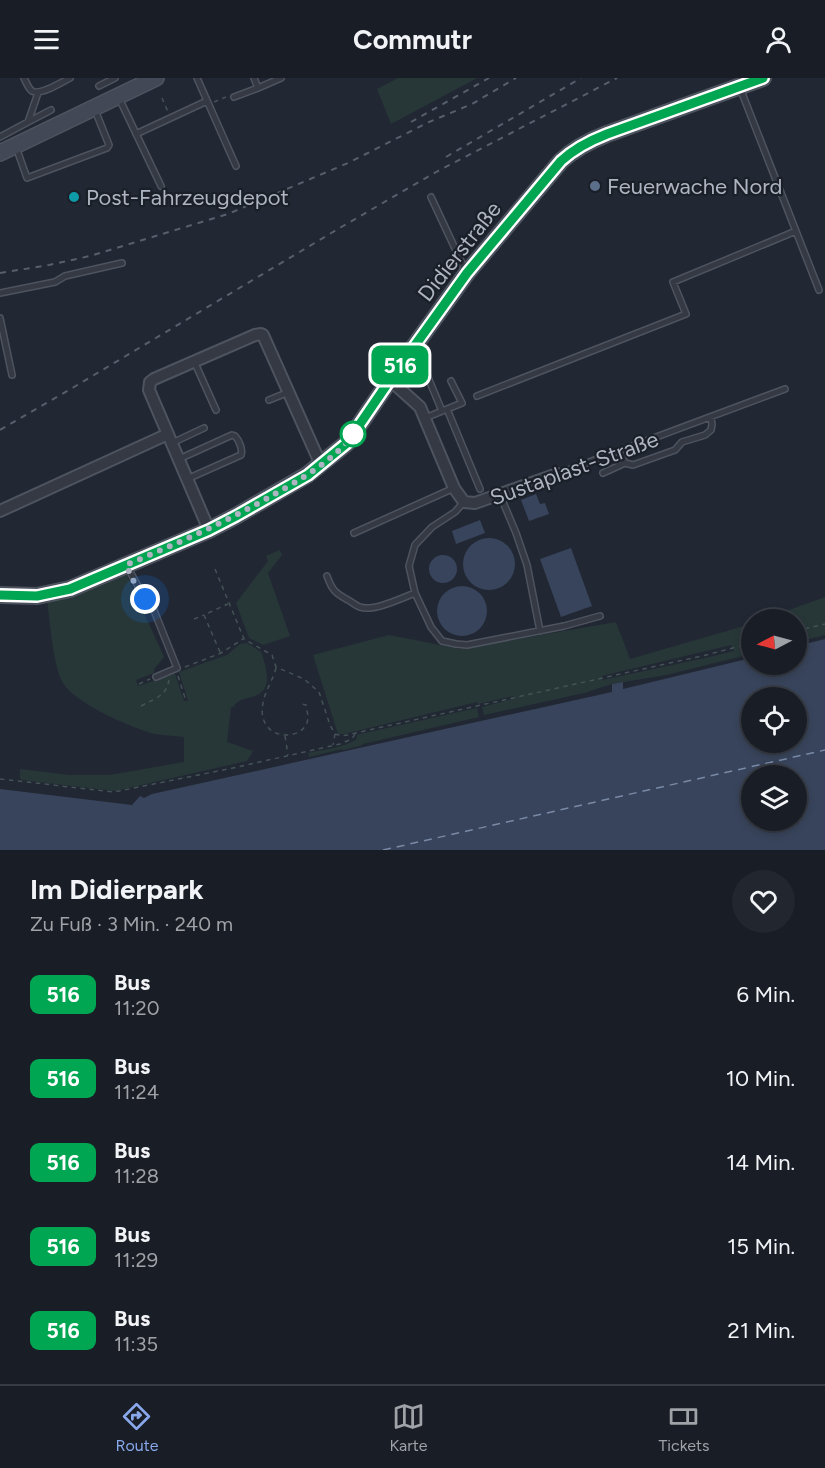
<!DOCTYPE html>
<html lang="de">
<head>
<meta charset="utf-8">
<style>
  :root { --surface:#191d26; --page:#22262e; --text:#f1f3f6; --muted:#9fa2a7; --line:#373b43; --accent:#88a8eb }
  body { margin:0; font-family:Figtree,sans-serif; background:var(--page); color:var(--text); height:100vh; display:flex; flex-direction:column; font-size:22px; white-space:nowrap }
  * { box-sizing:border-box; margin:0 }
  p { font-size:20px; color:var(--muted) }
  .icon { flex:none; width:33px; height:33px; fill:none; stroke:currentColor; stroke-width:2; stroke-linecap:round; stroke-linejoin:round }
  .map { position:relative; height:772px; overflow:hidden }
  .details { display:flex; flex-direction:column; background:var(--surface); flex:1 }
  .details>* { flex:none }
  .badge { padding:0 12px; border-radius:9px; font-size:21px; line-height:39px }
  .needle { width:39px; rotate:264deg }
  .controls { position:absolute; left:741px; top:531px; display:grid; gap:12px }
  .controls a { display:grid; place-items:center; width:66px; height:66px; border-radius:50%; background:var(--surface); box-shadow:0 3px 9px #0003,0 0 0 2px var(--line); font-size:30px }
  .you { position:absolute; width:30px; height:30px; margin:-15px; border:4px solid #fff; border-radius:50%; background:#1a73e8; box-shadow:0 0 0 9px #1a73e833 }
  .map>.badge { position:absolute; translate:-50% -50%; box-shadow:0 0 0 3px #fff }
  .round { display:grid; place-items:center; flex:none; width:63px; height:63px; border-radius:32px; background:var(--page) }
  .summary { display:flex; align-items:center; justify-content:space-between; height:102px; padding:0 30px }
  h1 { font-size:28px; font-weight:700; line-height:45px }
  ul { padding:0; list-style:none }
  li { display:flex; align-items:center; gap:18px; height:84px; padding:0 30px }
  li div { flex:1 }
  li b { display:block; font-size:22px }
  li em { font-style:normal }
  li .badge { min-width:66px; font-weight:700; text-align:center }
  header { display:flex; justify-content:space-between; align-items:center; height:78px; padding:0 30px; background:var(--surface); font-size:27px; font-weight:700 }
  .tabs { display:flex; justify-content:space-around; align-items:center; height:84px; border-top:2px solid var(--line); background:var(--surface); font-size:16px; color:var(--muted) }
  .tabs a { display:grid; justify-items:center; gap:3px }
  .tabs .active { color:var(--accent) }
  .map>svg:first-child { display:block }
</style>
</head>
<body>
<header><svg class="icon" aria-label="menu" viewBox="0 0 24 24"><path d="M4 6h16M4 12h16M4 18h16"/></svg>Commutr<svg class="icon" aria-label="person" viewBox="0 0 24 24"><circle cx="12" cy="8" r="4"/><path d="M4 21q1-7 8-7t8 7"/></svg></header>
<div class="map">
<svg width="825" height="772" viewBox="0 0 825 772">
  <rect width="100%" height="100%" fill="#212733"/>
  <path fill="#273738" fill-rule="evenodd" d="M398,0H477L391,46L377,11Z
    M280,472L282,477L268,495L290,558L263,567L249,560L236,525L268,483L266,478Z
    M125,493L164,579L154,591V595L136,602L138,608L175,596L184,623H188L179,594L227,577L240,566L247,565L261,574C265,585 273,608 259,616C249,622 241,618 233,629H231L227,664L253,673L247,683L115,713L22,702L20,700V691L70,697H110L184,684V659C173,657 161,658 151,655C128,648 75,625 63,605C53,588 50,543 47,522Z
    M825,519V557L797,564L796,542L764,541Z
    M616,544L630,581L751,546V576L666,597L612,606L584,615L484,637L482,629L516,620L513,618L478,626L477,624L344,656H338L313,577L389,557L460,571ZM731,567L734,573L705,580L602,602V598Z
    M477,630L479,639L363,666L360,668L343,672L342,671L309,679L308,675C324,671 344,670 357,661V657L360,656Z"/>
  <path fill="#38445b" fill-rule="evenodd" d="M536,416L540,426L545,425L549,436L529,443L521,422Z
    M480,442L485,455L456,466L452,453Z
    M463 486a26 26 0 1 1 52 0a26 26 0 1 1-52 0Z
    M571,470L592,528L561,539L540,481Z
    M429 491a14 14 0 1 1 28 0a14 14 0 1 1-28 0Z
    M437 533a25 25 0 1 1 50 0a25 25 0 1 1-50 0Z
    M825,561V772H0V711L132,727L140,718L144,720L152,716L612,614V606L623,604V611L751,580L752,586H796L797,568ZM752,620H796V664H752ZM752,698H796V742H752Z"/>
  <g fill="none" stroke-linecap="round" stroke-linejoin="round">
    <path stroke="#7989a6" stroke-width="1.5" stroke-dasharray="8 6" stroke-linecap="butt" d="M383,772L825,672"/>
    <defs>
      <path id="lane" d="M24,0C26,4 28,10 32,13C40,18 62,4 70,0
        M197,0L236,88
        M99,8L115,0
        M258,10L281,0
        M740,10L819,212
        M234,19L258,10L254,0
        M119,20L161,108
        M28,44L51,32
        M136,56L207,23
        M0,59L28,44L38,15
        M16,69L27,100L107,70L109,67L95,32
        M431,119L466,194
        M0,215L55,204L65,198L122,185
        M0,240L12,297
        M194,283L216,332
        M422,285L442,333
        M477,318L686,236L673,204L796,153
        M269,322L289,314
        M447,331L480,411
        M425,340L462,325L451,303
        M172,365L204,350
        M179,381L232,357L235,358C239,362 243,372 241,377L187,401
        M625,385L633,387L675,372L682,364L705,357L711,352L712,346L711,339
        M603,395L625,385L620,373
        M557,396L785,311
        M500,417L516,455L527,487L540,553
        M464,424L455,434L432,449L415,467L409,488L415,515L431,549L442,563L456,566L467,567L564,548L600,538
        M354,455L454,410
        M128,490L145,521L151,525L177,590L156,599
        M327,498C332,512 335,515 348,522C352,524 356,528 360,529C373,534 402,520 415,515"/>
      <path id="street" d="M390,302L420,329L454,410L464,424L475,425L557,396
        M0,433L168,356
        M209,452L149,312L150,304L154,301L255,257L261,256L263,257L321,387"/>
      <path id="secondary" d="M0,75L156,0
        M0,517L37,518L70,511L209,452L236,438L307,397L347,365L390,302L467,195L561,83C575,70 589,63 607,56L763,0"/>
    </defs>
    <use href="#lane" stroke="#4e545f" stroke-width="8"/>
    <use href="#street" stroke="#4e545f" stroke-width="14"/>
    <use href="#secondary" stroke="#4e545f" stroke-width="18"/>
    <path stroke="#445256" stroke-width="1.5" stroke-dasharray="4.5 4.5" stroke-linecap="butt" d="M162,20L168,34
      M214,24L226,19
      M215,491L244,561L272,577L276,589L304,601L319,614L330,647L335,656L333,667
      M194,541L204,537
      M796,553L825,546
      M220,574L204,537L228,526
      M185,589L221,575L243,561
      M276,590C273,602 265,613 263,625C255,666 310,665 308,637C307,633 306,630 306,627L301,626
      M178,598L186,623
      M139,606L150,601
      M141,628C155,620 166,619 169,602
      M335,656L342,658L706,577L752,565
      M285,658L288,677
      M0,701L114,714L233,690L340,666L352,661L355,656"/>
    <use href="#lane" stroke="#343944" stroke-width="5"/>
    <use href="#street" stroke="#343944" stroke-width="10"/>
    <use href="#secondary" stroke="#424856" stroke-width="15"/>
    <path stroke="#585f6c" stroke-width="2" stroke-dasharray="6 6" stroke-linecap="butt" d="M411,44L489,0
      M446,79L581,0
      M0,195L49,187L90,178L228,136L348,85L429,44L472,26L516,0
      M0,352L74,309L343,148L438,93L617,0"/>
  </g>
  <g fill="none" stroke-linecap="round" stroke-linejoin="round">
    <defs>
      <path id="line" d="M0,517L37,518L70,511L209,452L236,438L308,397L347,365L390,302L467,195L561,83C575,70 589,63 607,56L763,0"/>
    </defs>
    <use href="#line" stroke="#fff" stroke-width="14"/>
    <use href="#line" stroke="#00a651" stroke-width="9"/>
    <path stroke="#aeb4c1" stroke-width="6" stroke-dasharray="0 10.8" d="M145,521L133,502L126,487C176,466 224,445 271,418C300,402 335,382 354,355L353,356"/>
  </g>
  <circle fill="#5c6f8a" stroke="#1a1f28" stroke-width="2" cx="595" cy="108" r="6"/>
  <circle fill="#0f9aa8" stroke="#1a1f28" stroke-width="2" cx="74" cy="119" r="6"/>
  <circle fill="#fff" stroke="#00a651" stroke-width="3" cx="353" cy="356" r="12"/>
  <g text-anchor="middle" stroke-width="4.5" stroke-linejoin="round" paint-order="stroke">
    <g font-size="22" fill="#aeb4c1" stroke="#1a1f28" text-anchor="start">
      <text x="607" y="116">Feuerwache Nord</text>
      <text x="86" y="127">Post-Fahrzeugdepot</text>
    </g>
    <g font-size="22" fill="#aeb4c1" stroke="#1a1f28">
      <text transform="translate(459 173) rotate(-52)" y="8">Didierstraße</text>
      <text transform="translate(574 390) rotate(-20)" y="8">Sustaplast-Straße</text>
    </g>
  </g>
</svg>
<div class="controls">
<a><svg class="needle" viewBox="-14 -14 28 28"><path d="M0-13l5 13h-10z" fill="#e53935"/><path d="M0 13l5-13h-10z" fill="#9fa2a7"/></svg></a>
<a><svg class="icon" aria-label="locate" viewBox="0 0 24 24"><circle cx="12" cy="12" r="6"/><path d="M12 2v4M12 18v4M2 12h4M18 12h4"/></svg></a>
<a><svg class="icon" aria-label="layers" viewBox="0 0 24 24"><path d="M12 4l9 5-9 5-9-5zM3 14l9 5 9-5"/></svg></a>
</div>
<div class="you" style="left:145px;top:521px"></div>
<b class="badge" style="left:400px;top:287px;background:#00a651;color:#fff">516</b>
</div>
<section class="details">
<div class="summary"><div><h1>Im Didierpark</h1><p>Zu Fuß · 3 Min. · 240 m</p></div><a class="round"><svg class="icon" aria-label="heart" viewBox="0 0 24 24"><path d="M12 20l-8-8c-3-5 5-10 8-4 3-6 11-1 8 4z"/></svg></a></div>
<ul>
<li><span class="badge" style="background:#00a651;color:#fff">516</span><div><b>Bus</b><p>11:20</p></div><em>6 Min.</em></li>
<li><span class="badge" style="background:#00a651;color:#fff">516</span><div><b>Bus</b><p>11:24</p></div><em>10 Min.</em></li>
<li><span class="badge" style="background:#00a651;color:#fff">516</span><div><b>Bus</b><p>11:28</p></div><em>14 Min.</em></li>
<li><span class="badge" style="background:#00a651;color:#fff">516</span><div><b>Bus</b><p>11:29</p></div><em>15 Min.</em></li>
<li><span class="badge" style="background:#00a651;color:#fff">516</span><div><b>Bus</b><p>11:35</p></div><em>21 Min.</em></li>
</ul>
</section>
<nav class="tabs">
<a class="active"><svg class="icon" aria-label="directions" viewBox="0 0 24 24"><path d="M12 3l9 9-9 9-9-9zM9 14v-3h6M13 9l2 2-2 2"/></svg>Route</a>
<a><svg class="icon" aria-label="map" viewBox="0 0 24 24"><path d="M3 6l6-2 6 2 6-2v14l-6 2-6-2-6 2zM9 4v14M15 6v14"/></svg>Karte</a>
<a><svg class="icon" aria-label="tickets" viewBox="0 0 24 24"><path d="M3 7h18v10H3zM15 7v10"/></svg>Tickets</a>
</nav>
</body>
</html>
